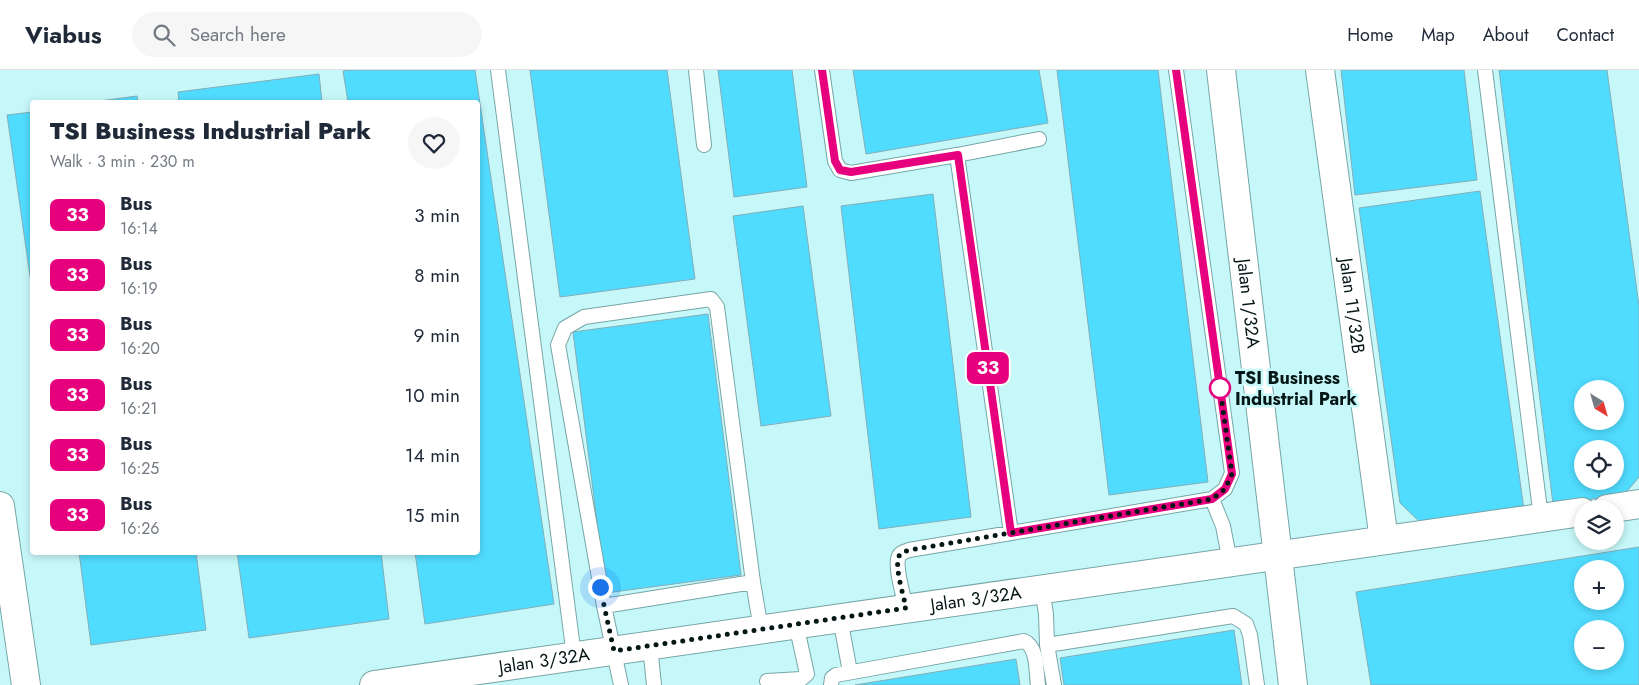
<!DOCTYPE html>
<html lang="en">
<head>
<meta charset="utf-8">
<style>
  :root { --surface:#fff; --page:#f6f6f7; --text:#1f2937; --muted:#747a83; --line:#e0e1e3 }
  body { margin:0; font-family:Jost,sans-serif; background:var(--page); color:var(--text); height:100vh; display:flex; flex-direction:column; font-size:19px; white-space:nowrap }
  * { box-sizing:border-box; margin:0 }
  p { font-size:16px; color:var(--muted) }
  .icon { flex:none; width:28px; height:28px; fill:none; stroke:currentColor; stroke-width:2; stroke-linecap:round; stroke-linejoin:round }
  .map { position:relative; flex:1; overflow:hidden }
  .drawer { position:absolute; left:30px; top:30px; width:450px; height:455px; display:flex; flex-direction:column; background:var(--surface); border-radius:5px; box-shadow:0 2px 8px #0003 }
  .drawer>* { flex:none }
  .badge { padding:0 10px; border-radius:8px; font-size:18px; line-height:32px }
  .needle { width:32px; rotate:143deg }
  .controls { position:absolute; left:1574px; top:310px; display:grid; gap:10px }
  .controls a { display:grid; place-items:center; width:50px; height:50px; border-radius:50%; background:var(--surface); box-shadow:0 2px 8px #0003; font-size:25px }
  .you { position:absolute; width:25px; height:25px; margin:-12px; border:4px solid #fff; border-radius:50%; background:#1a73e8; box-shadow:0 0 0 8px #1a73e833 }
  .map>.badge { position:absolute; translate:-50% -50%; box-shadow:0 0 0 2px #fff }
  .round { display:grid; place-items:center; flex:none; width:52px; height:52px; border-radius:26px; background:var(--page) }
  .overview { display:flex; align-items:center; justify-content:space-between; height:85px; padding:0 20px }
  h1 { font-size:24px; font-weight:800; line-height:38px }
  ul { padding:0; list-style:none }
  li { display:flex; align-items:center; gap:15px; height:60px; padding:0 20px }
  li div { flex:1 }
  li b { display:block; font-size:19px }
  li em { font-style:normal }
  li .badge { min-width:55px; font-weight:700; text-align:center }
  header { display:flex; align-items:center; gap:30px; box-sizing:border-box; height:70px; padding:0 25px; background:var(--surface); border-bottom:1px solid var(--line) }
  header strong { font-size:24px }
  nav { display:flex; gap:28px; margin-inline-start:auto; font-size:18px }
  .search { width:350px; height:45px; background:var(--page); display:flex; align-items:center; gap:12px; box-sizing:border-box; padding:0 18px; border-radius:28px; color:var(--muted); font-size:19px }
  .map>svg:first-child { display:block }
</style>
</head>
<body>
<header>
<strong>Viabus</strong>
<div class="search"><svg class="icon" aria-label="search" viewBox="0 0 24 24"><circle cx="10" cy="10" r="6"/><path d="M15 15l6 6"/></svg>Search here</div>
<nav><a>Home</a><a>Map</a><a>About</a><a>Contact</a></nav>
</header>
<div class="map">
<svg width="1639" height="615" viewBox="0 0 1639 615">
  <rect width="100%" height="100%" fill="#c7f8f9"/>
  <path fill="#50dcff" stroke="#83adba" fill-rule="evenodd" d="M351,0H475L554,534L425,554L415,482H478V32H348L343,1Z
    M530,0H667L695,209L560,227Z
    M718,0H792L807,117L734,127Z
    M853,0H1039L1048,53L866,84Z
    M1057,0H1158L1208,412L1109,425Z
    M1341,0H1464L1477,110L1355,125Z
    M1499,0H1607L1639,236V407L1624,425L1553,434ZM1582,319H1615V351H1582ZM1582,379H1615V411H1582Z
    M319,4L322,32H179L178,22Z
    M137,26L138,32H92Z
    M32,42V220L7,45Z
    M1480,121L1524,440L1423,455L1400,433L1359,138Z
    M933,124L971,447L879,459L841,136Z
    M803,136L831,346L761,356L733,146Z
    M708,244L741,505L606,523L573,262Z
    M1639,477V615H1371L1356,522ZM1582,499H1615V531H1582ZM1582,559H1615V591H1582Z
    M79,482H196L206,560L91,575Z
    M237,482H381L389,549L249,568Z
    M1234,560L1242,615H1064L1060,588Z
    M1016,589L1020,615H855Z"/>
  <g fill="none" stroke-linecap="round" stroke-linejoin="round">
    <defs>
      <path id="lane" d="M498,0L574,586
        M696,0L704,75
        M822,0L835,91L840,100L851,103L957,85L1039,69
        M1485,0L1541,448
        M1212,429L1223,456L1230,492
        M1011,463L1212,429L1225,419L1232,403L1176,0
        M1042,519L1046,544L1047,575
        M604,536L753,512
        M906,538C904,527 894,496 899,486C901,482 905,482 909,480L1011,463L957,85
        M840,548L850,602
        M650,576L654,615
        M767,611L801,609L807,604L796,554
        M621,615L604,536L558,275L565,258L584,247L711,229L717,237L753,512L761,559
        M831,615L832,608L836,605L1024,571C1038,577 1036,602 1038,615
        M1054,615L1047,575L1233,546L1246,554L1250,565L1257,615"/>
      <g id="street">
        <path id="s1" d="M1320,0L1384,470"/>
        <path d="M0,436L26,615"/>
        <path d="M1607,439L1639,434"/>
        <path id="s2" d="M374,615L1582,442"/>
      </g>
      <g id="secondary">
        <path id="s3" d="M1221,0L1293,615"/>
      </g>
    </defs>
    <use href="#lane" stroke="#77a5a6" stroke-width="16"/>
    <use href="#street" stroke="#77a5a6" stroke-width="30"/>
    <use href="#secondary" stroke="#77a5a6" stroke-width="30"/>
    <use href="#lane" stroke="#fff" stroke-width="14"/>
    <use href="#street" stroke="#fff" stroke-width="28"/>
    <use href="#secondary" stroke="#fff" stroke-width="28"/>
  </g>
  <g fill="none" stroke-linecap="round" stroke-linejoin="round">
    <defs>
      <path id="line" d="M822,0L835,91L840,100L851,102L958,85L1011,463L1212,429L1225,419L1232,404L1176,0"/>
    </defs>
    <use href="#line" stroke="#fff" stroke-width="11"/>
    <use href="#line" stroke="#e6007e" stroke-width="8"/>
    <path stroke="#041616" stroke-width="5" stroke-dasharray="0 9" d="M600,517L614,581L906,538C904,527 894,496 899,486C901,482 905,482 909,480L1212,429L1225,419L1232,404L1220,318"/>
  </g>
  <circle fill="#fff" stroke="#e6007e" stroke-width="2.5" cx="1220" cy="318" r="10"/>
  <g text-anchor="middle" stroke-width="5" stroke-linejoin="round" paint-order="stroke">
    <g font-size="18" fill="#041616" stroke="#c7f8f9">
      <text dy="6" stroke="none"><textPath href="#s3" startOffset="235">Jalan 1/32A</textPath></text>
      <text dy="6" stroke="none"><textPath href="#s1" startOffset="238">Jalan 11/32B</textPath></text>
      <text dy="6" stroke="none"><textPath href="#s2" startOffset="608">Jalan 3/32A</textPath></text>
      <text dy="6" stroke="none"><textPath href="#s2" startOffset="172">Jalan 3/32A</textPath></text>
    </g>
    <g font-size="18" font-weight="bold" fill="#041616" stroke="#c7f8f9" text-anchor="start">
      <text x="1235" y="314">TSI Business<tspan x="1235" dy="21">Industrial Park</tspan></text>
    </g>
  </g>
</svg>
<div class="controls">
<a><svg class="needle" viewBox="-14 -14 28 28"><path d="M0-13l5 13h-10z" fill="#e53935"/><path d="M0 13l5-13h-10z" fill="#747a83"/></svg></a>
<a><svg class="icon" aria-label="locate" viewBox="0 0 24 24"><circle cx="12" cy="12" r="6"/><path d="M12 2v4M12 18v4M2 12h4M18 12h4"/></svg></a>
<a><svg class="icon" aria-label="layers" viewBox="0 0 24 24"><path d="M12 4l9 5-9 5-9-5zM3 14l9 5 9-5"/></svg></a>
<a>+</a>
<a>−</a>
</div>
<div class="you" style="left:600px;top:517px"></div>
<b class="badge" style="left:988px;top:298px;background:#e6007e;color:#fff">33</b>
<section class="drawer">
<div class="overview"><div><h1>TSI Business Industrial Park</h1><p>Walk · 3 min · 230 m</p></div><a class="round"><svg class="icon" aria-label="heart" viewBox="0 0 24 24"><path d="M12 20l-8-8c-3-5 5-10 8-4 3-6 11-1 8 4z"/></svg></a></div>
<ul>
<li><span class="badge" style="background:#e6007e;color:#fff">33</span><div><b>Bus</b><p>16:14</p></div><em>3 min</em></li>
<li><span class="badge" style="background:#e6007e;color:#fff">33</span><div><b>Bus</b><p>16:19</p></div><em>8 min</em></li>
<li><span class="badge" style="background:#e6007e;color:#fff">33</span><div><b>Bus</b><p>16:20</p></div><em>9 min</em></li>
<li><span class="badge" style="background:#e6007e;color:#fff">33</span><div><b>Bus</b><p>16:21</p></div><em>10 min</em></li>
<li><span class="badge" style="background:#e6007e;color:#fff">33</span><div><b>Bus</b><p>16:25</p></div><em>14 min</em></li>
<li><span class="badge" style="background:#e6007e;color:#fff">33</span><div><b>Bus</b><p>16:26</p></div><em>15 min</em></li>
</ul>
</section>
</div>
</body>
</html>
